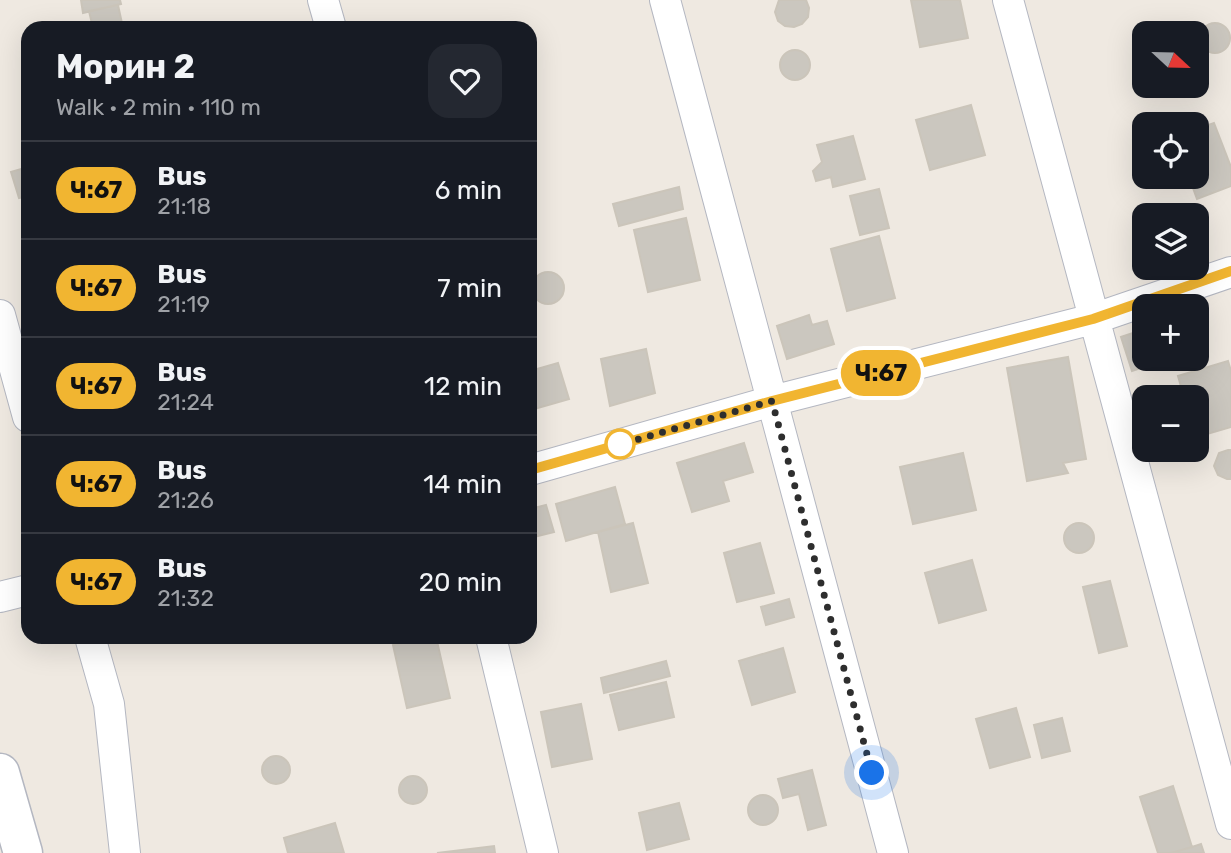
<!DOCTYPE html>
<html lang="en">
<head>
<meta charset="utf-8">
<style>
  :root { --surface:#171b24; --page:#242831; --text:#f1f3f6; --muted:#9ea1a6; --line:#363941 }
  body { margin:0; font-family:Rubik,sans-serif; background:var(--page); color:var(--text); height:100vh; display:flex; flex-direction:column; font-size:26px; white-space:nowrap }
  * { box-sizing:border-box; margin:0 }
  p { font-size:23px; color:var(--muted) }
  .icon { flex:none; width:38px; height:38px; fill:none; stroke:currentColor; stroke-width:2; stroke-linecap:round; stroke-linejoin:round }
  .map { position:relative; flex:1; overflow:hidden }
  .drawer { position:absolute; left:21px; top:21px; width:516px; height:623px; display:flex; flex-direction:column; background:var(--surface); border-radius:21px; box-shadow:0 7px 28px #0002 }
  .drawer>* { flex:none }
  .badge { padding:0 14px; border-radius:23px; font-size:24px; line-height:46px }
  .needle { width:46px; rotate:112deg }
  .buttons { position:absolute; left:1132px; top:21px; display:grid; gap:14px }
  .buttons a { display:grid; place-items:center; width:77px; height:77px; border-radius:14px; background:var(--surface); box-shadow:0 7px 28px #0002; font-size:35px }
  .you { position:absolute; width:35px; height:35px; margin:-18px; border:5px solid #fff; border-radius:50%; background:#1a73e8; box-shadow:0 0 0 10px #1a73e833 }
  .map>.badge { position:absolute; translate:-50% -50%; box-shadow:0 0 0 4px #fff }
  .round { display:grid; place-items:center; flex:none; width:74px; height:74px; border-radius:21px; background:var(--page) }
  .head { display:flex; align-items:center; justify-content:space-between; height:119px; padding:0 35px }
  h1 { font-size:33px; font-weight:700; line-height:52px }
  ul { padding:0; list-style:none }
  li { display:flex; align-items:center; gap:21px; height:98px; padding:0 35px; border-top:2px solid var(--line) }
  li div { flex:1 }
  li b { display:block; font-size:26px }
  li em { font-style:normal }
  li .badge { min-width:77px; font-weight:700; text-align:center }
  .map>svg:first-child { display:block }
</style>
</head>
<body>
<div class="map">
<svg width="1231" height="853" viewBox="0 0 1231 853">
  <rect width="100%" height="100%" fill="#efe9e1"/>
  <path fill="#cbc7bf" stroke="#cbc5ba" stroke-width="2" d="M81,0H120L121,4L83,13Z
    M779,0H806L809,8L808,17L802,24L794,27L785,26L778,21L775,12Z
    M911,0H960L968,38L920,47Z
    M118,5L123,28H93L89,11Z
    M1200 38a15 15 0 1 1 30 0a15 15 0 1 1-30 0Z
    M780 65a15 15 0 1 1 30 0a15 15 0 1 1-30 0Z
    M971,105L985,155L930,170L916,120Z
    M1214,123L1231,167V186L1197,199L1189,177H1197V129Z
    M853,136L865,179L833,187L831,177L816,181L813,171L822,162L817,145Z
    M28,167V196L19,198L11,172Z
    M679,187L683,209L619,226L613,204Z
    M879,189L889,228L860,235L850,196Z
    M686,218L700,280L648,292L634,230Z
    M879,236L895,298L847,311L831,249Z
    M532 288a16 16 0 1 1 32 0a16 16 0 1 1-32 0Z
    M809,315L812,325L827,321L834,344L787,359L777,326Z
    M1142,330L1144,338V359H1151L1153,364L1132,371L1121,337Z
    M646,349L655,393L610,406L601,359Z
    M1068,357L1086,459L1063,463L1068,473L1027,481L1007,368Z
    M1228,361L1231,371V427L1197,437V397H1184L1178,376Z
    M558,363L569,399L531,410L530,371Z
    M744,443L753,472L723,481L729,501L692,512L677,463Z
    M1228,450H1231V479H1227L1218,475L1214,466L1219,453Z
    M963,453L976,510L913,524L900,467Z
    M615,487L625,524L566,541L556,504Z
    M546,505L554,532L530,538V509Z
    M1064 538a15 15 0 1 1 30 0a15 15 0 1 1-30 0Z
    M633,523L648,583L611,592L598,532Z
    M760,543L774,593L737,602L724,553Z
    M972,560L986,610L939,623L925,573Z
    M1110,581L1127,646L1099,653L1083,587Z
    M789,599L794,617L766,625L761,607Z
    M428,637H436L450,698L407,708L393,645Z
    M783,648L795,692L752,705L739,661Z
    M666,661L670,676L604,693L601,678Z
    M666,682L674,717L619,730L610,695Z
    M581,704L592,759L552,767L541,712Z
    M1016,708L1030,757L990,768L976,719Z
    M1062,718L1070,751L1042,758L1034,725Z
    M262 770a14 14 0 1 1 28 0a14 14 0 1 1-28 0Z
    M812,770L826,825L808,830L799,794L783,798L778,779Z
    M399 790a14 14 0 1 1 28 0a14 14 0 1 1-28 0Z
    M1173,786L1192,847L1171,853H1158L1140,797Z
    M748 810a15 15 0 1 1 30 0a15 15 0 1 1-30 0Z
    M679,803L689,839L647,850L639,813Z
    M335,823L344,853H288L284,838Z
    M1201,844L1204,853H1171L1192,847Z
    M494,846L495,853H437Z"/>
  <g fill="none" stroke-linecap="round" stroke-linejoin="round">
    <defs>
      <path id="minor" d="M323,0L331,28
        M665,0L893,853
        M1008,0L1231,824
        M0,315L28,417
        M530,470L772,401L1093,319L1231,272
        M0,597L28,590
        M90,637L109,704L125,853
        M491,637L543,853"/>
      <path id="secondary" d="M0,773L23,853"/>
    </defs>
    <use href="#minor" stroke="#b4b7c1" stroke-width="32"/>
    <use href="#secondary" stroke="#b4b7c1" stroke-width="41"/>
    <use href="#minor" stroke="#fff" stroke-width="30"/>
    <use href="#secondary" stroke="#fff" stroke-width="38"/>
  </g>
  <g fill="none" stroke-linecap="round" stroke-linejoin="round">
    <defs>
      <path id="line" d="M530,470L772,401L1093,319L1231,271"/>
    </defs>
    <use href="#line" stroke="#fff" stroke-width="16"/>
    <use href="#line" stroke="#f1b531" stroke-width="10"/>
    <path stroke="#2e2e2e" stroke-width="7" stroke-dasharray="0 12.6" d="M620,444L611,447L772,401L872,773"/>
  </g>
  <circle fill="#fff" stroke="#f1b531" stroke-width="3.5" cx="620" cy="444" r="14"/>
</svg>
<div class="buttons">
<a><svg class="needle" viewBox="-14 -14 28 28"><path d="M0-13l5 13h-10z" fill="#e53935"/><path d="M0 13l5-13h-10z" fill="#9ea1a6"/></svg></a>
<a><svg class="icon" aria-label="locate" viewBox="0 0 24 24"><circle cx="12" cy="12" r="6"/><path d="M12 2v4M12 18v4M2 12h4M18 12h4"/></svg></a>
<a><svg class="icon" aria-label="layers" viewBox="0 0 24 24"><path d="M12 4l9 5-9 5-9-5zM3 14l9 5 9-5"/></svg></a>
<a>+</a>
<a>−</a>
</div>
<div class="you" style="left:872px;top:773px"></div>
<b class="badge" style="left:881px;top:373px;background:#f1b531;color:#111">Ч:67</b>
<section class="drawer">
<div class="head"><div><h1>Морин 2</h1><p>Walk · 2 min · 110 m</p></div><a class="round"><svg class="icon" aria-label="heart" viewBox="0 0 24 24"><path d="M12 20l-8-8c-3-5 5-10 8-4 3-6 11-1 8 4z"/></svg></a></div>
<ul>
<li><span class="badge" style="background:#f1b531;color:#111">Ч:67</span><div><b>Bus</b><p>21:18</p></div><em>6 min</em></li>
<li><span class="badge" style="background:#f1b531;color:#111">Ч:67</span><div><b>Bus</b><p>21:19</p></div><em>7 min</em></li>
<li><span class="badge" style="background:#f1b531;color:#111">Ч:67</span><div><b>Bus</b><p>21:24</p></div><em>12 min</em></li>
<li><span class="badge" style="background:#f1b531;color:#111">Ч:67</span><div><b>Bus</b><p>21:26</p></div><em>14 min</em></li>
<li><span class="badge" style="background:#f1b531;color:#111">Ч:67</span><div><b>Bus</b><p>21:32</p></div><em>20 min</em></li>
</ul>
</section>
</div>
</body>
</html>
